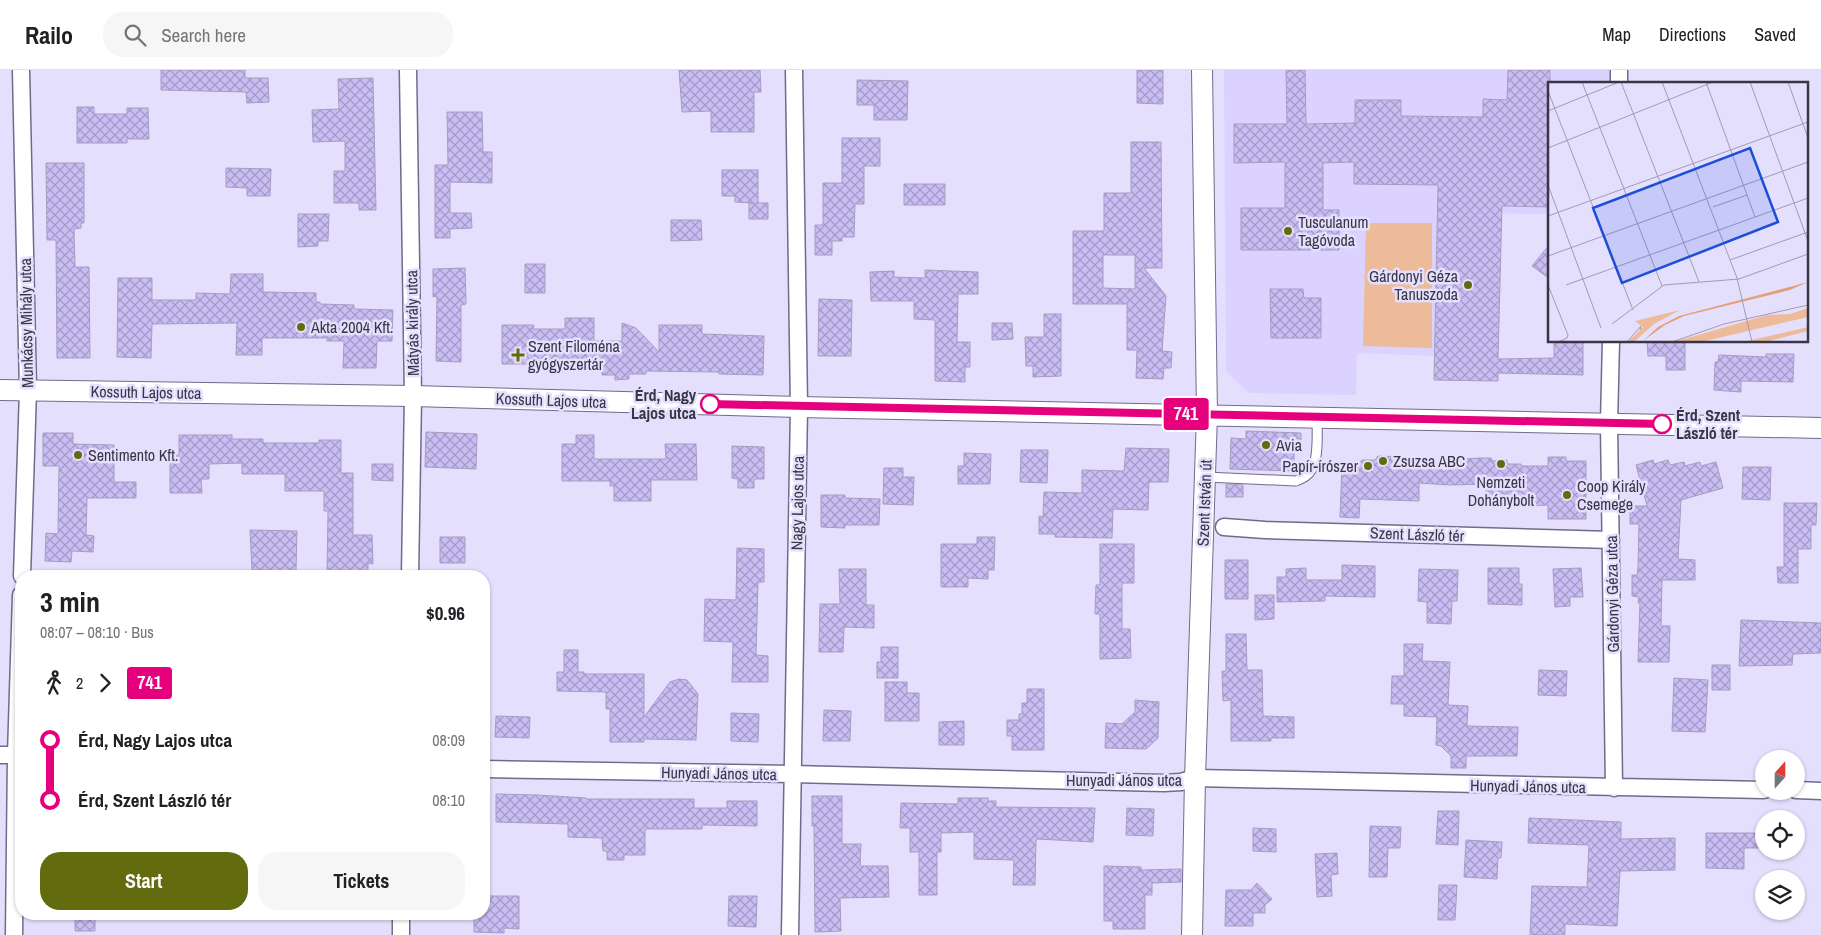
<!DOCTYPE html>
<html lang="en">
<head>
<meta charset="utf-8">
<style>
  :root { --surface:#fff; --page:#f6f6f6; --text:#202124; --muted:#757577; --line:#e0e0e0; --accent:#636b0f }
  body { margin:0; font-family:"Archivo Narrow",sans-serif; background:var(--page); color:var(--text); height:100vh; display:flex; flex-direction:column; font-size:19px; white-space:nowrap }
  * { box-sizing:border-box; margin:0 }
  p { font-size:16px; color:var(--muted) }
  .icon { flex:none; width:28px; height:28px; fill:none; stroke:currentColor; stroke-width:2; stroke-linecap:round; stroke-linejoin:round }
  .map { position:relative; flex:1; overflow:hidden }
  .drawer { position:absolute; left:15px; top:500px; width:475px; height:350px; display:flex; flex-direction:column; background:var(--surface); border-radius:20px; box-shadow:0 1px 4px #0004 }
  .drawer>* { flex:none }
  .badge { padding:0 10px; border-radius:4px; font-size:18px; line-height:32px }
  .needle { width:32px; rotate:21deg }
  .fabs { position:absolute; left:1755px; top:680px; display:grid; gap:10px }
  .fabs a { display:grid; place-items:center; width:50px; height:50px; border-radius:50%; background:var(--surface); box-shadow:0 1px 4px #0004; font-size:25px }
  .map>.badge { position:absolute; translate:-50% -50%; box-shadow:0 0 0 2px #fff }
  .legs { display:flex; align-items:center; gap:8px; height:55px; padding:0 25px; font-size:16px }
  .legs p { margin-inline-start:auto }
  .summary { display:flex; align-items:center; justify-content:space-between; height:85px; padding:0 25px }
  h1 { font-size:28px; font-weight:700; line-height:38px }
  .primary-button { display:flex; gap:10px; margin-top:auto; padding:10px 25px }
  .primary-button a { flex:1; height:58px; border-radius:20px; background:var(--accent); color:#fff; font-size:20px; font-weight:700; line-height:58px; text-align:center }
  .primary-button a+a { background:var(--page); color:var(--text) }
  ul { padding:0 25px; list-style:none }
  li { display:flex; align-items:center; gap:18px; height:60px; font-size:19px }
  li i { display:grid; place-items:center; width:8px; height:100%; margin:0 6px; background:currentColor }
  li i::after { content:''; width:12px; height:12px; margin:-6px; border:4px solid; border-radius:50%; background:var(--surface) }
  li p { margin-inline-start:auto }
  li:first-child i { background:linear-gradient(#0000 50%,currentColor 0) }
  li:last-child i { background:linear-gradient(currentColor 50%,#0000 0) }
  header { display:flex; align-items:center; gap:30px; box-sizing:border-box; height:70px; padding:0 25px; background:var(--surface); border-bottom:1px solid var(--line) }
  header strong { font-size:24px }
  nav { display:flex; gap:28px; margin-inline-start:auto; font-size:18px }
  .search { width:350px; height:45px; background:var(--page); display:flex; align-items:center; gap:12px; box-sizing:border-box; padding:0 18px; border-radius:20px; color:var(--muted); font-size:19px }
  .map>svg:first-child { display:block }
</style>
</head>
<body>
<header>
<strong>Railo</strong>
<div class="search"><svg class="icon" aria-label="search" viewBox="0 0 24 24"><circle cx="10" cy="10" r="6"/><path d="M15 15l6 6"/></svg>Search here</div>
<nav><a>Map</a><a>Directions</a><a>Saved</a></nav>
</header>
<div class="map">
<svg width="1821" height="865" viewBox="0 0 1821 865">
  <defs>
    <pattern id="building-cross-hatch" width="8" height="8" patternUnits="userSpaceOnUse" patternTransform="scale(1.25)"><rect width="8" height="8" fill="#cabdf4"/><path d="M0 0l8 8M0 8l8-8" fill="none" stroke="#a59ac7"/></pattern>
  </defs>
  <rect width="100%" height="100%" fill="#e5dffe"/>
  <path fill="#dbd2ff" d="M1224,0H1619V14H1550V144L1437,143L1435,286L1357,283L1356,325L1249,323L1226,301Z"/>
  <path fill="#edbb9a" d="M1366,153H1432V278L1363,276Z"/>
  <path fill="url(#building-cross-hatch)" stroke="#a49dc1" fill-rule="evenodd" d="M161,0H245V8H268L269,32L247,33L246,22L161,20Z
    M679,0H760L761,22H754V62H711V41L682,42Z
    M1137,0H1163V34L1137,33Z
    M1286,0H1305L1306,54L1355,53V30H1401V46L1483,47V29L1507,30L1508,0H1550V137L1502,136L1498,289L1554,288V271H1583V305L1498,303V311L1434,310L1438,115L1354,114V92L1323,93V140H1339V180H1241V138H1285V92L1234,93V54H1287Z
    M373,8L376,140H359V133H334V101H345V71L313,72L312,40L339,39L338,9Z
    M857,10L908,11L907,50H874V35H857Z
    M77,37H94V44H127V38H148L149,69H127V73H77Z
    M447,42H482L483,82H492V113L450,112V143H471L472,158L450,159V168H435V95H448Z
    M842,68H880V96H864V134H855L854,167H842V171H832V185H815V155H823V113H842Z
    M1131,72H1161L1162,198H1144L1166,226L1162,281L1172,282L1171,298H1164L1163,309L1136,308L1137,280H1127V234H1073V161H1104V123H1131ZM1103,185H1135V219L1103,218Z
    M46,93H84V153H81V158L74,159L75,197H89L90,288H57L56,170H47Z
    M226,98L271,99L270,126H247V118L226,117Z
    M722,100H758V133H768V149H749V133H754L735,132V126H722Z
    M904,114H945V135H904Z
    M298,144H329L328,171H318V176L298,177Z
    M671,150H701L702,170L671,171Z
    M1550,174V209L1532,196Z
    M525,194H545V223H525Z
    M465,198L466,234L461,235V292L436,291L437,226L433,227V199Z
    M925,200L978,202V224H958L957,272H970V297H965V312L935,311V250L914,249V231H871L870,202L894,201V207L925,208Z
    M231,204H263V222L316,223V232H320V234L354,235V239L393,240L392,271H377L376,298H343L344,271H327V268H262V285H236L237,253L152,254L151,288L117,287L118,208H152V230H196V223L230,224Z
    M1270,219H1303L1304,228H1321V268H1271Z
    M819,229L852,230L851,286H818Z
    M1044,244H1061V306L1033,307V296H1026L1025,267H1044Z
    M565,248H594V271H622V253L636,258L659,282V255H702V264L764,266L763,305L719,304V302L646,301V304H629V309L615,310V305H602V291H533V294H502V255H534L533,259H565Z
    M992,253H1012L1013,269L992,270Z
    M1657,271H1685V300H1666V286H1648L1647,272Z
    M1766,284H1794L1793,312L1741,311V322L1714,320L1715,292H1718L1719,285L1766,287Z
    M1246,361L1301,363V382H1294V401L1230,399L1231,368L1246,369Z
    M426,362L477,364L476,399L425,397Z
    M43,363H73V374L114,375V412H136V428H87L86,465L94,466L93,482L72,481L71,492L45,491L46,463L58,464L59,396H43Z
    M179,365H232V369H263V373H319V370H341V403H353V465H372L373,494L368,493V504L327,503L328,441H324V421H285V404H242V393L209,394V409H201L202,423H170V385H179Z
    M576,365H594V389H666L665,374H696L697,410H651V431H614V416H610V411H562V374H576Z
    M732,376L764,377V409H754V418H738V409L732,408Z
    M1126,378L1169,379L1168,412H1149L1148,440L1113,439L1112,468L1055,467V464H1039V446L1043,447L1044,422L1082,423V400L1124,401Z
    M1021,380H1048L1047,413L1020,412Z
    M964,383L991,384L990,414H958V396H964Z
    M1378,386L1402,387V391L1434,392L1444,402L1454,392H1464L1466,389L1480,388H1491L1493,391L1507,390V394H1521V396H1548V387H1566V391H1586V449H1548V435L1508,437V429H1486V414L1450,415L1419,413V431L1360,429L1359,448L1340,447L1342,394L1358,395L1362,390H1375Z
    M1653,390L1654,394L1668,390L1670,395L1684,392L1685,396L1700,392L1701,396L1716,392L1723,418L1681,430L1678,489L1695,490V510H1662L1661,556H1670L1669,592H1638L1640,533H1638L1639,527L1632,526V505H1637L1638,498L1639,454H1630V436H1647L1636,395Z
    M372,394H393V411L372,410Z
    M1743,397H1771L1770,430L1742,429Z
    M884,398H903V407H914L913,435L883,434Z
    M1226,414L1243,415V427H1226Z
    M821,425H845V428L880,429L879,455H845V458L821,457Z
    M1784,433H1817L1816,455H1811V479H1798V513H1778L1777,497H1784Z
    M250,460L297,461L296,501L252,500Z
    M440,467H465V493H440Z
    M977,467H995L994,500H988V509L968,508V517H941V474H977Z
    M1100,474H1134V513H1122V559H1130L1131,588L1100,589V544H1095L1096,515H1100Z
    M737,478L764,479V512H758L756,585L768,586V612H732L733,572L704,571L705,529L736,530Z
    M1225,490H1248V529H1225Z
    M1342,495L1375,496V527L1325,526V531L1277,532V507H1286V499L1306,498V510H1342Z
    M1488,498H1519V514H1522V535L1488,534Z
    M1581,498L1583,527H1570V536L1555,537L1553,499Z
    M839,499H866V535H874V558L844,557L843,582H819L820,534H840Z
    M1419,499L1458,500L1457,531H1452L1451,554L1427,553V532L1418,531Z
    M1255,525H1274V549L1255,550Z
    M1741,550L1821,553V583L1793,584L1792,595L1739,596Z
    M1226,564H1246L1247,600H1262L1263,646L1294,647V668H1271V671H1231V630L1223,631L1222,601H1226Z
    M1404,574H1423L1422,591L1450,592L1448,635L1468,636L1467,656L1518,657L1517,686H1466V698H1451V686L1441,676L1436,675L1437,647L1404,646V634H1391L1392,606H1404Z
    M881,577H898V608H877V592H881Z
    M564,580H578V602H584V604H644V647L670,612L679,609L687,610L698,624L696,670L644,669V672H610V639H606V622L557,621V602H564Z
    M1712,595H1730V620H1712Z
    M1539,600L1567,601L1566,626L1538,625Z
    M1674,608L1708,610L1705,662L1672,661Z
    M885,612H907V623H919V651H885Z
    M1027,619H1044V680H1012V666H1007V650H1019V644H1022V633H1027Z
    M1135,630L1159,632L1158,668L1146,679L1105,678L1106,653L1122,654L1135,642Z
    M824,640L851,641L850,671H823Z
    M731,643L759,644L758,672L731,671Z
    M496,646L530,647L529,668L495,667Z
    M964,651V675H939V652Z
    M496,724L537,725L586,728V729H694V738H727V731H757V756L702,755V759H645V785H624V790H607V781H603L602,768L568,767V754L496,752Z
    M812,726H842V774H861L860,796H888L889,827L840,828L841,861L815,862L814,756H812Z
    M958,728H988V731H996V737L1095,738L1093,772L1037,769L1036,771L1035,815H1013L1014,790L974,789V762L941,763V782H937V825H919V782H910V758H900L901,733L958,734Z
    M1127,738L1154,739L1153,766L1126,765Z
    M1438,741H1459L1458,775L1436,774Z
    M1529,748L1621,752V769L1675,768V800L1620,801L1617,856L1565,854V865H1530L1532,816L1587,817L1589,775L1528,773Z
    M1370,756L1401,757L1400,778H1388L1387,807H1369Z
    M1253,758L1276,759V782L1253,781Z
    M1706,763H1764V778H1744V799L1706,798Z
    M1466,770L1502,772L1501,788H1498L1497,809L1464,807Z
    M1337,783L1338,804L1331,805L1332,826L1317,827L1315,784Z
    M1104,796L1141,797V800L1181,799V812L1152,813V825H1145V859H1113V851H1104Z
    M1257,813L1272,829L1265,835V843H1253V856H1225L1226,820H1251Z
    M1439,815H1457L1455,850H1438Z
    M484,826H519V859L504,858V863L474,862V844H484Z
    M729,826H757L756,857L728,856Z
    M75,844H95V861H75Z"/>
  <g fill="none" stroke-linecap="round" stroke-linejoin="round">
    <defs>
      <path id="service" d="M1205,407L1296,411C1303,408 1308,406 1312,399C1319,388 1317,360 1317,347"/>
      <path id="minor" d="M21,0L28,320L22,506
        M408,0L413,326L410,506
        M1619,14V0
        M1611,271L1609,353L1614,718
        M1224,457L1265,460L1611,470
        M0,685H21
        M484,699L792,704L1164,713L1181,712L1195,708L1764,720
        M1796,720L1821,721
        M14,865L16,685L21,525
        M401,865V844
        M790,865L799,337L794,0"/>
      <path id="tertiary" d="M0,320L413,326L799,337L1821,358
        M1192,865L1195,708L1207,344L1202,0"/>
    </defs>
    <use href="#service" stroke="#716a8c" stroke-width="11"/>
    <use href="#minor" stroke="#716a8c" stroke-width="19"/>
    <use href="#tertiary" stroke="#716a8c" stroke-width="22"/>
    <use href="#service" stroke="#fff" stroke-width="9"/>
    <use href="#minor" stroke="#fff" stroke-width="16"/>
    <use href="#tertiary" stroke="#fff" stroke-width="20"/>
  </g>
  <g fill="none" stroke-linecap="round" stroke-linejoin="round">
    <defs>
      <path id="line-1" d="M710,334L1662,354"/>
    </defs>
    <use href="#line-1" stroke="#fff" stroke-width="11"/>
    <use href="#line-1" stroke="#e6007e" stroke-width="8"/>
  </g>
  <g fill="#636b0f" stroke="#e5dffe" stroke-width="2">
    <circle cx="1288" cy="161" r="5"/>
    <circle cx="1468" cy="215" r="5"/>
    <circle cx="301" cy="257" r="5"/>
    <path d="M515.5 277.5h5v5h5v5h-5v5h-5v-5h-5v-5h5z"/>
    <circle cx="1266" cy="375" r="5"/>
    <circle cx="78" cy="385" r="5"/>
    <circle cx="1383" cy="391" r="5"/>
    <circle cx="1501" cy="394" r="5"/>
    <circle cx="1368" cy="396" r="5"/>
    <circle cx="1567" cy="425" r="5"/>
  </g>
  <g fill="#fff" stroke="#e6007e" stroke-width="2.5">
    <circle cx="710" cy="334" r="9"/>
    <circle cx="1662" cy="354" r="9"/>
  </g>
  <g text-anchor="middle" stroke-width="5" stroke-linejoin="round" paint-order="stroke">
    <g font-size="16" fill="#383544" stroke="#e5dffe" text-anchor="start">
      <text x="1298" y="158">Tusculanum<tspan x="1298" dy="18">Tagóvoda</tspan></text>
      <text x="1458" y="212" text-anchor="end">Gárdonyi Géza<tspan x="1458" dy="18">Tanuszoda</tspan></text>
      <text x="311" y="263">Akta 2004 Kft.</text>
      <text x="528" y="282">Szent Filoména<tspan x="528" dy="18">gyógyszertár</tspan></text>
      <text x="1276" y="381">Avia</text>
      <text x="88" y="391">Sentimento Kft.</text>
      <text x="1393" y="397">Zsuzsa ABC</text>
      <text x="1358" y="402" text-anchor="end">Papír-írószer</text>
      <text x="1501" y="418" text-anchor="middle">Nemzeti<tspan x="1501" dy="18">Dohánybolt</tspan></text>
      <text x="1577" y="422">Coop Király<tspan x="1577" dy="18">Csemege</tspan></text>
    </g>
    <g font-size="16" fill="#383544" stroke="#e5dffe">
      <text transform="translate(26 253) rotate(-91)" y="6">Munkácsy Mihály utca</text>
      <text transform="translate(412 253) rotate(-91)" y="6">Mátyás király utca</text>
      <text transform="translate(146 322) rotate(1)" y="6">Kossuth Lajos utca</text>
      <text transform="translate(551 330) rotate(2)" y="6">Kossuth Lajos utca</text>
      <text transform="translate(797 433) rotate(-89)" y="6">Nagy Lajos utca</text>
      <text transform="translate(1204 433) rotate(-88)" y="6">Szent István út</text>
      <text transform="translate(1417 464) rotate(2)" y="6">Szent László tér</text>
      <text transform="translate(1612 524) rotate(-91)" y="6">Gárdonyi Géza utca</text>
      <text transform="translate(719 703) rotate(1)" y="6">Hunyadi János utca</text>
      <text x="1124" y="716">Hunyadi János utca</text>
      <text transform="translate(1528 716) rotate(1)" y="6">Hunyadi János utca</text>
    </g>
    <g font-size="16" font-weight="bold" fill="#383544" stroke="#e5dffe" text-anchor="end">
      <text x="696" y="331">Érd, Nagy<tspan x="696" dy="18">Lajos utca</tspan></text>
      <text x="1676" y="351" text-anchor="start">Érd, Szent<tspan x="1676" dy="18">László tér</tspan></text>
    </g>
  </g>
  <g transform="translate(1548 12)">
    <rect width="260" height="260" fill="#e5dffe"/>
    <path d="M260,226V235L153,260H126L219,233L242,232ZM132,228L106,242L86,260H80L95,245L87,239ZM260,245V249L221,259L195,260Z" fill="#edbb9a"/>
    <path d="M260,200L242,208L136,234L117,243L95,259L110,245L131,234Z" fill="#e2a176"/>
    <path fill="none" stroke="#a09bb4" stroke-width="1" d="M34,0L114,204M73,0L151,200M114,0L189,196L204,260M158,0L207,135M202,0L260,159M240,0L260,56M0,9L85,228M0,29L71,0M0,66L165,0M0,103L53,246M165,125L199,113M0,134L260,40M0,174L260,80M182,178L260,150M0,203L20,253L19,256L10,260M18,203L260,116M64,242L116,203L191,197L260,172M79,260L93,244L92,248M124,260L176,242L260,223"/>
    <path fill="#1d4ed8" fill-opacity="0.15" stroke="#1d4ed8" stroke-width="2.5" d="M202,66L230,140L74,201L45,126Z"/>
    <rect width="260" height="260" fill="none" stroke="#383544" stroke-width="2.5"/>
  </g>
</svg>
<div class="fabs">
<a><svg class="needle" viewBox="-14 -14 28 28"><path d="M0-13l5 13h-10z" fill="#e53935"/><path d="M0 13l5-13h-10z" fill="#757577"/></svg></a>
<a><svg class="icon" aria-label="locate" viewBox="0 0 24 24"><circle cx="12" cy="12" r="6"/><path d="M12 2v4M12 18v4M2 12h4M18 12h4"/></svg></a>
<a><svg class="icon" aria-label="layers" viewBox="0 0 24 24"><path d="M12 4l9 5-9 5-9-5zM3 14l9 5 9-5"/></svg></a>
</div>
<b class="badge" style="left:1186px;top:344px;background:#e6007e;color:#fff">741</b>
<section class="drawer">
<div class="summary"><div><h1>3 min</h1><p>08:07 – 08:10 · Bus</p></div><b>$0.96</b></div>
<div class="legs"><svg class="icon" aria-label="walk" viewBox="0 0 24 24"><circle cx="13" cy="4" r="2"/><path d="M13 8l-2 6 4 7M11 14l-3 7M7 12l3-4h3l4 4"/></svg>2<svg class="icon" aria-label="forward" viewBox="0 0 24 24"><path d="M9 5l7 7-7 7"/></svg><b class="badge" style="background:#e6007e;color:#fff">741</b></div>
<ul>
<li><i style="color:#e6007e"></i><b>Érd, Nagy Lajos utca</b><p>08:09</p></li>
<li><i style="color:#e6007e"></i><b>Érd, Szent László tér</b><p>08:10</p></li>
</ul>
<div class="primary-button"><a>Start</a><a>Tickets</a></div>
</section>
</div>
</body>
</html>
